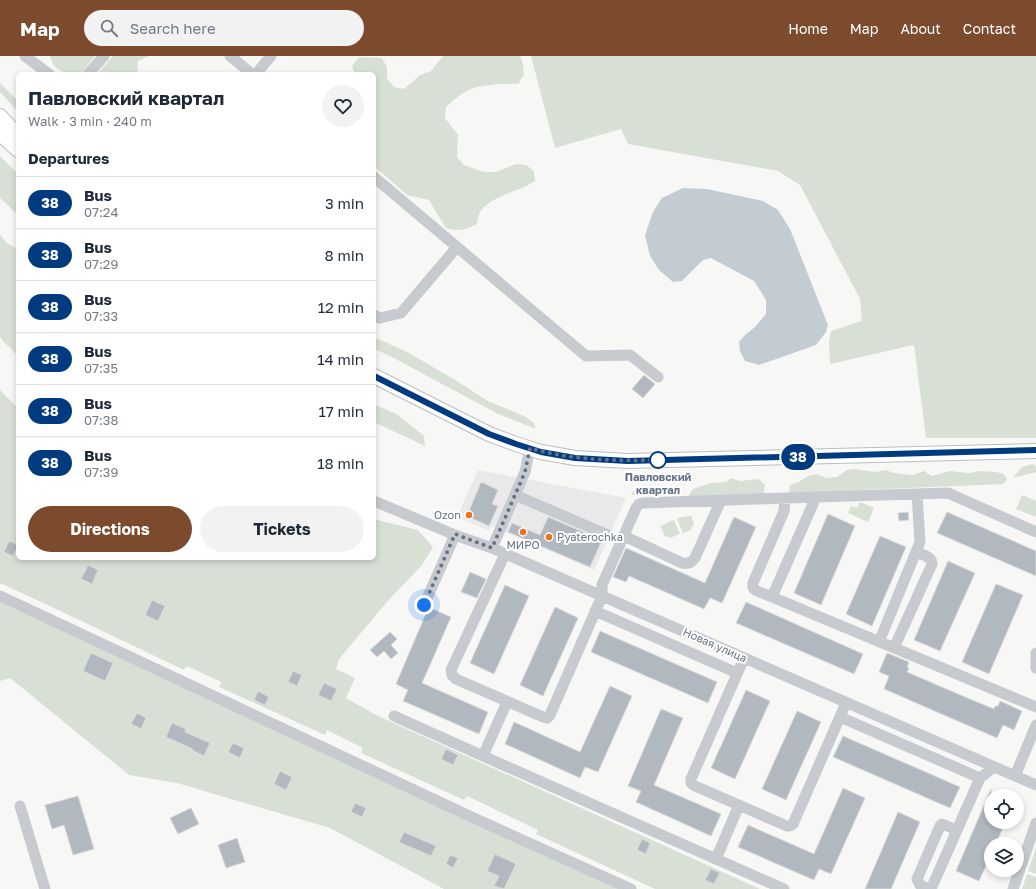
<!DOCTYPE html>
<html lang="en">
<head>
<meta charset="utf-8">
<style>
  :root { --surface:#fff; --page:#f2f2f3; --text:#1f2937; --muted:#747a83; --line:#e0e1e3; --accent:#7c4a2c }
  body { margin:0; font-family:"Golos Text",sans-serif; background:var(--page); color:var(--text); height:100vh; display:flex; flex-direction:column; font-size:15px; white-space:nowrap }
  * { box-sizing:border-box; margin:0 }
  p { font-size:13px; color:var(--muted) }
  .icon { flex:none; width:22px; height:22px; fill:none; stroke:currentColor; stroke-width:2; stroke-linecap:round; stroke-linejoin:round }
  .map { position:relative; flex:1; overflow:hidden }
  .panel { position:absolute; left:16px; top:16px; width:360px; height:488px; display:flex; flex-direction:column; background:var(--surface); border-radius:6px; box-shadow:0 2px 6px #0003 }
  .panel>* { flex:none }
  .badge { padding:0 8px; border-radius:13px; font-size:14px; line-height:26px }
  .fabs { position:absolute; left:984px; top:733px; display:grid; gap:8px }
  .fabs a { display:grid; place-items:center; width:40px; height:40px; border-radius:50%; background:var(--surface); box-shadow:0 2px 6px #0003; font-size:20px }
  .you { position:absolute; width:20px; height:20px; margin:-10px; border:3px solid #fff; border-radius:50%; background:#1a73e8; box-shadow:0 0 0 6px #1a73e833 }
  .map>.badge { position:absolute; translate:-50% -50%; box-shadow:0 0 0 2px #fff }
  h2 { padding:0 12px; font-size:15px; line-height:36px }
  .round { display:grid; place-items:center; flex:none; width:42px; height:42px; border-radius:21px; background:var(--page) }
  .headline { display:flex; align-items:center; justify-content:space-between; height:68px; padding:0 12px }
  h1 { font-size:19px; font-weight:700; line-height:30px }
  .primary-button { display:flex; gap:8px; margin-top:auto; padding:8px 12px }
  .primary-button a { flex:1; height:46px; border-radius:24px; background:var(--accent); color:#fff; font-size:16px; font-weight:700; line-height:46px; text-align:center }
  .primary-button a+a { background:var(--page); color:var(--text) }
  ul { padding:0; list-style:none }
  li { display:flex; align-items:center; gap:12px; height:52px; padding:0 12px; border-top:1px solid var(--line) }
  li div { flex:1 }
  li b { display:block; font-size:15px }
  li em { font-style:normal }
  li .badge { min-width:44px; font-weight:700; text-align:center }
  header { display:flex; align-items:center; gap:24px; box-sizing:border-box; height:56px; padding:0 20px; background:var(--accent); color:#fff }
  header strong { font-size:19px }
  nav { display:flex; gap:22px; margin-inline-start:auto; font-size:14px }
  .search { width:280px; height:36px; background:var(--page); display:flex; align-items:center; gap:10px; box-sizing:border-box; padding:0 14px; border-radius:22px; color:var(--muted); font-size:15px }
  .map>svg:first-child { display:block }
</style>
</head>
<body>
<header>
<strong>Map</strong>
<div class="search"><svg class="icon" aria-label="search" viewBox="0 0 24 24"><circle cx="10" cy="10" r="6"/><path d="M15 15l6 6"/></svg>Search here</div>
<nav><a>Home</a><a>Map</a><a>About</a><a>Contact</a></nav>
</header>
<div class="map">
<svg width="1036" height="833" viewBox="0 0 1036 833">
  <rect width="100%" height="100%" fill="#f7f8f5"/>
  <path fill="#e8e9e8" d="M478,414L626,442L594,514L492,470L489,475L457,461Z"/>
  <path fill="#d8e0d6" d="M50,0H95L80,18C66,18 53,15 50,0Z
    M113,0H149L138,5L137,18H97Z
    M443,0H520L523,8L524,19L518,28C507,27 481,29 471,33C462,37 453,44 446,51L445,62L458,79L457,101L464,109L484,116H496L516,108L526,109L534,115L535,125C519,136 490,140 480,156C478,160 477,165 477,168C464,174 460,176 446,172L429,144L407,139L374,110V18H355L352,10L359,1L382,2L387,11V22L394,31L404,33L420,19L431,15Z
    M531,0H1036V382H926L914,289L830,308L829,286L831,275L862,265L860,243L800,129L778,115L628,88L621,73L555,92Z
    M0,27L18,45V56L0,36Z
    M0,100L18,118V159L0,142Z
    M0,179L7,187L18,193V300L2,284L0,280Z
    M374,281L409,297L455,324L488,345L524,360L533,366L536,373L496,357L390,300L374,293Z
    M0,334L18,352V502H374V463L418,474L433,491L422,509L386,547L339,603L336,613L355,622L346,642L378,660L760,833H655L536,778L538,774L467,740L464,744L361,697L363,692L327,674L325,679L219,631L221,626L187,610L184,614L73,561L0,527Z
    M374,348L398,359L424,380L425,390L374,366Z
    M1032,408L1036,410V416L1013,422L1022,411Z
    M856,413L875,416L886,414L894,417L913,419L924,415L932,420L950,415L969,417L980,415L996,416L1004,418L1007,424L1003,428L789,437L790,429L798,426L808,420L817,418L826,422L837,421L847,414Z
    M731,422L740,425L759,423L765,429L763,439L687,442L693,433L711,427L726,426Z
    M678,432L681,439H631L634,434Z
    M1022,439L1036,445V461L1016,453Z
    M860,446L874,452L868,466L848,457L851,450L857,452Z
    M691,460L694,467L691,474L683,477L677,463L681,461Z
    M674,464L680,478L670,482L665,480L660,470Z
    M0,546L619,833H444L330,772L177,727L129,719L10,622L0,625Z
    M1036,791V818L1028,815Z
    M1027,818L1036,821V833H1022Z"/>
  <path fill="#c4ccd3" d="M683,132L707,133L763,145L778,154L790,173L828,269L826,276L816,289L759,309L745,305L740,295L739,286L744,280L755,271L766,258V244L754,225L711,202L703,204L682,225L673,226L659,214L650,200L645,179L653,156L662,142Z"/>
  <path fill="#b2b8bf" stroke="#d9dad7" d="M644,319L655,328L643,342L632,333Z
    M481,426L498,434L492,448L498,450L489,470L467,460Z
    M908,456L909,464L899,465L898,457Z
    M947,456L1036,495V520L937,477Z
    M828,458L855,470L821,549L794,537Z
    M548,461L602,484L590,511L508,476L512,467L540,479Z
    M734,461L756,471L722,547L710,542L704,553L629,520L626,526L613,521L626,492L705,527Z
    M880,480L906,491L872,570L846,558Z
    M9,485L18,489L13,500L4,496Z
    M948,505L975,517L940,595L914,584Z
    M88,509L98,514L92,528L81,523Z
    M470,516L486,523L477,542L461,536Z
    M996,528L1023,539L989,618L962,606Z
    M505,529L529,540L494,618L470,607Z
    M152,544L165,550L158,565L145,559Z
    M746,546L863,598L854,618L736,567Z
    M555,551L578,562L543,640L520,629Z
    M430,552L451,561L422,627L488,656L479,678L403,645L408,634L396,628L427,555Z
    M600,575L717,626L708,647L591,596Z
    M390,576L397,583L391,589L398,597L391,603L384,595L377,601L370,594Z
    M91,597L113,607L105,625L83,615Z
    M887,597L909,606L907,611L909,612L907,616L965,641L994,653L995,650H998L1000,645L1022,655L1014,674L1003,669L997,682L884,633L889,620L879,616Z
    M293,615L302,619L297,630L288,626Z
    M324,627L337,633L331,645L318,639Z
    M610,630L632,640L598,716L585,711L580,722L505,688L514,666L580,696Z
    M746,634L770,645L735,723L711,712Z
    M258,635L269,641L265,649L254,644Z
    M661,653L683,662L654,729L721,758L711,780L636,746L641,735L628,730Z
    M797,655L821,666L786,744L762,733Z
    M137,657L146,662L141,673L131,668Z
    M172,667L186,673L185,676L210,687L204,700L192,694L193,693L166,681Z
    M843,680L960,731L950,752L833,701Z
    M233,687L244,692L240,702L228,696Z
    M446,693L458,699L453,709L441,703Z
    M280,715L292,721L286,734L274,728Z
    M843,732L865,742L831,818L819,813L814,824L738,791L748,769L814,798Z
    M991,733V766H1005L996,788H991V799L979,825L956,815Z
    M78,740L94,793L73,799L64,769L52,773L45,749Z
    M355,747L366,752L362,761L351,756Z
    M191,752L199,768L178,778L170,762Z
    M898,756L920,766L891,833H865Z
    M404,776L436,790L431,800L399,786Z
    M237,782L245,806L226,812L218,789Z
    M642,783L650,787L646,798L637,794Z
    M495,798L516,808L504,833L494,830L499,820L487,815Z
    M450,799L458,802L453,812L446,808Z
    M711,813L720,817L714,828L705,824Z"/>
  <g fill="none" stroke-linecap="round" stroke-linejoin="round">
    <defs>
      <path id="major" d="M0,60L18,80
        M0,78L18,94
        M374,320L489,378L516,388L541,396L575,402L628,405L1036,395"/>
    </defs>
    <use href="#major" stroke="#babdc2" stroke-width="16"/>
    <path stroke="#c7cace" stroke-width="11" d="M25,0L49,18
      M230,0L252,18
      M88,18L104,0
      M256,18L271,0
      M374,121L457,191
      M374,259L380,262L401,257L457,191L586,300L630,299L658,321
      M530,392L525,416L492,492L1036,729
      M515,439L608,479
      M374,445L455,479L492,492
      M1036,476L948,437L816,441L772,541L1036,651
      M624,480L682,507C688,508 691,507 695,502L721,444
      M505,498L451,614L452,619L456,623L543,661L547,662L550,659L602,540V529L636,452L639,448L643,447L816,441
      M0,540L476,763L631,833
      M772,541L757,535L753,532V527L784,455L785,442
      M424,549L455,479
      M595,555L737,617
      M879,586L920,486L917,438
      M894,592L932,508C932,500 922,499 916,496
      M1036,597V612
      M744,602L691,723V727L695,730L787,770H790L793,768L846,647
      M507,646L483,700L784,833
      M394,660L483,700
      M840,661L980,722
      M1015,720L1036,669
      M20,750L45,833
      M716,803L739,749
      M928,833L920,829L917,823L940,770L942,768L957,774
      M931,833L980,722L994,711
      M1013,833L1036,767"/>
    <use href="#major" stroke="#fff" stroke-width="14"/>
  </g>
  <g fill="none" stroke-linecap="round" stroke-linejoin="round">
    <defs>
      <path id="line" d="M374,320L489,378L516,388L541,396L575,402L628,405L1036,394"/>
    </defs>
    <use href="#line" stroke="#fff" stroke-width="9"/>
    <use href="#line" stroke="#003b80" stroke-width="6"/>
    <path stroke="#657288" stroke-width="4" stroke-dasharray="0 7.2" d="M424,549L455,478L492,492L525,416L530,392C574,405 618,405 664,404H658"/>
  </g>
  <circle fill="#fff" stroke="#003b80" stroke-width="2" cx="658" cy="404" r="8"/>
  <g fill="#ee721f" stroke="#fff" stroke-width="1.5">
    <circle cx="469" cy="459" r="4"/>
    <circle cx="523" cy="476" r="4"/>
    <circle cx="549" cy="481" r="4"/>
  </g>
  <g text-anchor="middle" stroke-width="4" stroke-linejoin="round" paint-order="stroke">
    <g font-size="11" font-weight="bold" fill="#657288" stroke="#fff">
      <text x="658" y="425">Павловский<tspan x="658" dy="13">квартал</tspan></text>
    </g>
    <g font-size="11" fill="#657288" stroke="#fff" text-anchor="end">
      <text x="461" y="463">Ozon</text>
      <text x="557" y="485" text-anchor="start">Pyaterochka</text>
      <text x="523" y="493" text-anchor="middle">МИРО</text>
    </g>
    <g font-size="11" fill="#657288" stroke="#fff">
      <text transform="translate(715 589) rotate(24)" y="4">Новая улица</text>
    </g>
  </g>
</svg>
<div class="fabs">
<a><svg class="icon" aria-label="locate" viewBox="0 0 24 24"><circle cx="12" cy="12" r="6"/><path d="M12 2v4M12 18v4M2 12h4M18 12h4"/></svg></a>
<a><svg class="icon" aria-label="layers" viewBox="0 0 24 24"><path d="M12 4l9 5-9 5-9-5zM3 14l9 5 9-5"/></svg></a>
</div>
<div class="you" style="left:424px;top:549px"></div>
<b class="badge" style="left:798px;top:401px;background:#003b80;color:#fff">38</b>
<section class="panel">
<div class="headline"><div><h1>Павловский квартал</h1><p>Walk · 3 min · 240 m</p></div><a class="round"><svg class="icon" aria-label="heart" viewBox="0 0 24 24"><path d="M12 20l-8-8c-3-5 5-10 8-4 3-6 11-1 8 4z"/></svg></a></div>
<h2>Departures</h2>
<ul>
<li><span class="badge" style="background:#003b80;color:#fff">38</span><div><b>Bus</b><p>07:24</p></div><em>3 min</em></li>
<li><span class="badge" style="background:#003b80;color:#fff">38</span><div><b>Bus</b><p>07:29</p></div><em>8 min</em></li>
<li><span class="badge" style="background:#003b80;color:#fff">38</span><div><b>Bus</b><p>07:33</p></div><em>12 min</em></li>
<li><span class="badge" style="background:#003b80;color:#fff">38</span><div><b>Bus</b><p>07:35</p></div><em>14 min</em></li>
<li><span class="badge" style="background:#003b80;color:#fff">38</span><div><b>Bus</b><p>07:38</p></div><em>17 min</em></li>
<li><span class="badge" style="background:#003b80;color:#fff">38</span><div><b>Bus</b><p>07:39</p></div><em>18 min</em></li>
</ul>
<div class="primary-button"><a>Directions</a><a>Tickets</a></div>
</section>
</div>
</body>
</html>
